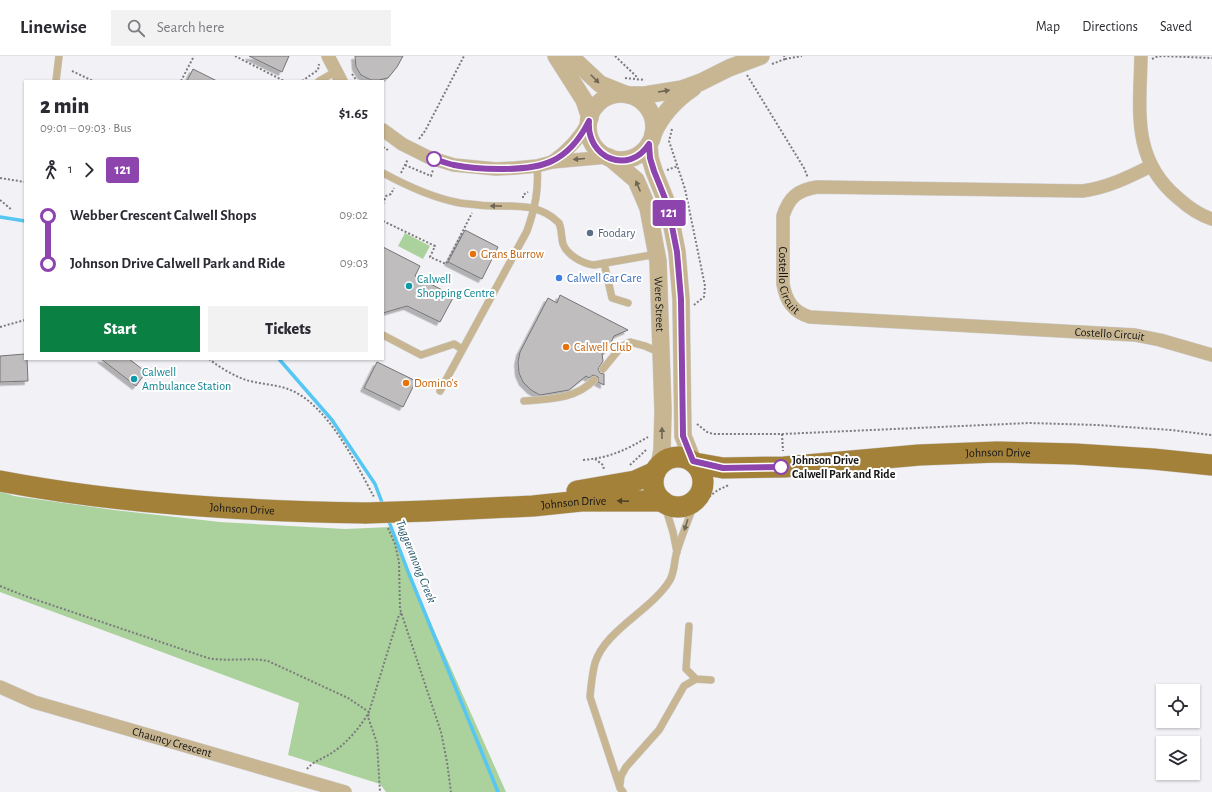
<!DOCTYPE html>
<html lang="en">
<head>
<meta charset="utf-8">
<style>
  :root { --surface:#fff; --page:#f2f2f3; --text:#2b2b33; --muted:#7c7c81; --line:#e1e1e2; --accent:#0b8043 }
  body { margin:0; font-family:"Alegreya Sans",sans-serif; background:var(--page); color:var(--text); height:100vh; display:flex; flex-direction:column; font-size:15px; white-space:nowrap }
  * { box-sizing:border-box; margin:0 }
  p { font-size:13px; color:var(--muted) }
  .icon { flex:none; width:22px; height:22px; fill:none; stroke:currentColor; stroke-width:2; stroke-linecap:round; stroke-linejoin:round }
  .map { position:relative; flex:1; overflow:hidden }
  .panel { position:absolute; left:24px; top:24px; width:360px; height:280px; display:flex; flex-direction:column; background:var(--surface); border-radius:0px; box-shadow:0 1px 3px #0004 }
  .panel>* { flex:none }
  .badge { padding:0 8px; border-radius:3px; font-size:14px; line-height:26px }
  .tools { position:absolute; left:1156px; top:628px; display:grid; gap:8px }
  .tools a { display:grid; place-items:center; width:44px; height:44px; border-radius:0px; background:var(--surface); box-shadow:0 1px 3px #0004; font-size:20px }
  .map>.badge { position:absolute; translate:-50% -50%; box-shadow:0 0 0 2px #fff }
  .legs { display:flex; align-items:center; gap:6px; height:44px; padding:0 16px; font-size:13px }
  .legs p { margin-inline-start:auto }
  .head { display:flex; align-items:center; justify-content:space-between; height:68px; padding:0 16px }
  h1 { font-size:22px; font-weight:800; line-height:30px }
  .primary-button { display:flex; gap:8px; margin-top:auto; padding:8px 16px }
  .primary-button a { flex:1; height:46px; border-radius:0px; background:var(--accent); color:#fff; font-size:16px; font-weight:800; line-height:46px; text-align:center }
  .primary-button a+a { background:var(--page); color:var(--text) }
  ul { padding:0 16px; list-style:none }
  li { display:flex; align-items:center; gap:14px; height:48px; font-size:15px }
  li i { display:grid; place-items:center; width:6px; height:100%; margin:0 5px; background:currentColor }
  li i::after { content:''; width:10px; height:10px; margin:-5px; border:3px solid; border-radius:50%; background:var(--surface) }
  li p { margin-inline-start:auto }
  li:first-child i { background:linear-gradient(#0000 50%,currentColor 0) }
  li:last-child i { background:linear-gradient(currentColor 50%,#0000 0) }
  header { display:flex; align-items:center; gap:24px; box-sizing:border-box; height:56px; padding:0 20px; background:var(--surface); border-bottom:1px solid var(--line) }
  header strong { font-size:19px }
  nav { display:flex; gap:22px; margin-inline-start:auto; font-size:14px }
  .search { width:280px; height:36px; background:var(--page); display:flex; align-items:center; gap:10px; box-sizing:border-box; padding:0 14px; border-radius:0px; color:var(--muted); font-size:15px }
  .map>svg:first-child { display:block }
</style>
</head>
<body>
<header>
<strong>Linewise</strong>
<div class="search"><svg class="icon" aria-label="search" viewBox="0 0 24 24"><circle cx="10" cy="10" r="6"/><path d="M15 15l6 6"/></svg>Search here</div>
<nav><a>Map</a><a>Directions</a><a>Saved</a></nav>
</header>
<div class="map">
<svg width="1212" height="736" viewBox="0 0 1212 736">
  <defs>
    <filter id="shadow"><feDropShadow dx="-3.5" dy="3.5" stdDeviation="0" flood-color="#0004"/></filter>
  </defs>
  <rect width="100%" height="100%" fill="#f2f2f6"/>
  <path fill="#abd19c" d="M405,177L430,190L423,203L398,190Z
    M0,435L14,440L114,454L220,466L345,473L391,471L409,518L506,736H386L380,728L288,699L299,647L0,536Z"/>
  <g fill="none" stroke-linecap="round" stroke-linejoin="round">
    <path stroke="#56c6f2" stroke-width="3.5" d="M0,161L25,165
      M279,303L332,364L375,428L383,449
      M388,463L409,518L498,736"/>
  </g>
  <path fill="#c0bdbf" stroke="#767375" filter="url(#shadow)" d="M249,0H289L282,16Z
    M355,0H403L397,11L388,22L379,24H371L361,19L356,11Z
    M193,13L217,25H187Z
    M465,174L498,191L482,223L448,206Z
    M383,191L420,210L415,220L454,240L440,266L407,250L383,257Z
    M560,239L628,274L614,280L607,295L602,298L603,305L598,313L600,317L604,318V329L598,326V321L593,319L589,322L586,320L569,334L540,339L531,334L523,326L519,317L518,306L520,296L548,242L557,247Z
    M25,298V303H27L28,325L0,326V300Z
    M101,303H129L146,316L136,330Z
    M377,306L416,325L403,351L364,332Z"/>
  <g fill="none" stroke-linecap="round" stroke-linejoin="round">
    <defs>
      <path id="service" d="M56,25L59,0
        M319,25L335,16
        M383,117C407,130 433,142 460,147C470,148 482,150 493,150C518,150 540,148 559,167C562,174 561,181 563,188C567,199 583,208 594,209L657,198
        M604,207L612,242L628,247
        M383,279L421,299L454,288L462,293
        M603,313L621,291L630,286L645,290L661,297
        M440,335L527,175C535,152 539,134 537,110
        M524,345C549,343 576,343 594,324
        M664,447L673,476L677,496
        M689,570L686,613L696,623L711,624
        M620,728L621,720L626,711L659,674L684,630L696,623
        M623,736L620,732L590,641C591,630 592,618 595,607C605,574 652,554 670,524C675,515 674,504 677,495C683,477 689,460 697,443"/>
      <g id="minor">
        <path d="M328,0L341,25"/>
        <path d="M1141,0C1140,54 1131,103 1178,142C1188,151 1199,159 1212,163"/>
        <path d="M383,74L402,88L428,101L454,109L496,113L515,112L537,110L552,106L607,101"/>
        <path d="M552,106C569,94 580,82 589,65"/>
        <path id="s1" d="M1151,110C1129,121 1107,132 1082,135L817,131C798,134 789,141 783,160V228C786,245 793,256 810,261L1135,279L1160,284L1212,299"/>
        <path id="s2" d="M0,631L34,646L345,736"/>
      </g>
      <g id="tertiary">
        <path d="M556,0L584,44L590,62"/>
        <path d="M570,0L600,28L625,38"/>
        <circle cx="621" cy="71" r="33"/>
        <path d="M628,39H645L682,33L701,26L729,12L761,0"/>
        <path d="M653,78C662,58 675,44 693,32"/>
        <path d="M649,88L650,102L654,115L668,150L677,196L681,243L683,380L693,405"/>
        <path id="s3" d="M609,101L636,124L648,152L658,205L663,354L662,394L659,410"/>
      </g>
      <g id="primary">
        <circle cx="678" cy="426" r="25"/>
        <path id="s4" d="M695,407L723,412L784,411L919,399L997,396L1075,398L1153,403L1212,409"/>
        <path id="s5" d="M0,425C121,448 244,455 366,457"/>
        <path d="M577,435L635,425L655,416"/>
        <path id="s6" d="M427,455L533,450L581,445H662"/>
      </g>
    </defs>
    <use href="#service" stroke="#cfcfd2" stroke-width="8"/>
    <use href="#minor" stroke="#cfcfd2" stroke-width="14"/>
    <use href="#tertiary" stroke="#cfcfd2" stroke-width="18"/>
    <use href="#primary" stroke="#cfcfd2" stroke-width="22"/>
    <path stroke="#7b7b7d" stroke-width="2" stroke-dasharray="2 2" stroke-linecap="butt" d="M235,0L284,25
      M615,0L638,22
      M785,3L802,0
      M1152,3L1156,1L1162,0L1212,2
      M772,8L785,3L784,0
      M72,15L93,25
      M352,18L357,25
      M747,19L804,112L808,122
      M625,22L645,24
      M181,25L194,0
      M302,25L318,14L319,8
      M672,73L669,85L685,133L705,230L704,241L694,249
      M419,83L425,75L464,0
      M383,91L388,94
      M405,109L431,120L433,114
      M667,114L678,110
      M401,117L408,103
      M0,122L25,126
      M523,142V139L528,136
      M0,144L12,154
      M383,148L386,140L391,138L394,132
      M383,165L435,190L430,201L446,208L472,157
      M0,271L7,269L25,264
      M209,303C219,311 231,318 243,323C257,328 274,328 288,333C327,347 355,406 374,441
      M697,368L707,376L713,378H782L1029,367L1097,369L1171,374L1212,379
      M782,378L783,395
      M595,403L603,409L604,414
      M583,404C609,402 626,394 648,381
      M630,409L647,393
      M706,443L718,434L729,429
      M388,472L395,488L399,506L400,553L441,676L447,706L451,736
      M0,530L25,540L208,602C228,606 249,601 268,605L348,642L369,656L368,661L377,687L380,736
      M307,713C313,705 325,702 333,696C346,688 362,669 369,656L399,559L402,557"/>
    <use href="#service" stroke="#c8b692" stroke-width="7"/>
    <use href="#minor" stroke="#c8b692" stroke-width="13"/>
    <use href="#tertiary" stroke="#c8b692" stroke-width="17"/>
    <use href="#primary" stroke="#a38138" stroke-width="21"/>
    <defs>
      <path id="primary-bridge" d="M366,457L427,455"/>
    </defs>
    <use href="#primary-bridge" stroke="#cfcfd2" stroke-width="22" stroke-linecap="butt"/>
    <use href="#primary-bridge" stroke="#a38138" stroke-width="21"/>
  </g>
  <defs><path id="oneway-solid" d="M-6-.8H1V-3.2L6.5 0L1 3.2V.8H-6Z"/></defs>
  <g fill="#6f6654">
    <use href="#oneway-solid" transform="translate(595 23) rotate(45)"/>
    <use href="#oneway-solid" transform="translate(664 35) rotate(-9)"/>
    <use href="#oneway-solid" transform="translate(579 103) rotate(175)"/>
    <use href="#oneway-solid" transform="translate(638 130) rotate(-113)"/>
    <use href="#oneway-solid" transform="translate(496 150) rotate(-180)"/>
    <use href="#oneway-solid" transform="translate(662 377) rotate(-90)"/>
    <use href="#oneway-solid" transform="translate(686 469) rotate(108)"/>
  </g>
  <use fill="#4e4124" href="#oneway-solid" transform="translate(623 445) rotate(-178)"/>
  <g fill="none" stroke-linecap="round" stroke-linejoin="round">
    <defs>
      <path id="line-1" d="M434,103C441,105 448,108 454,109C479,114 530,116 552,105C569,97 581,81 589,65C586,102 629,120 649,88L650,102L654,115L668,150L677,196L681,243L683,380L693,405L723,412L781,411"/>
    </defs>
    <use href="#line-1" stroke="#fff" stroke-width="9"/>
    <use href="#line-1" stroke="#8e44ad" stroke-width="6"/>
  </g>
  <g fill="#fff" stroke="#8e44ad" stroke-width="2">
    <circle cx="434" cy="103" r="7"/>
    <circle cx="781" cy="411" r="7"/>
  </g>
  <circle fill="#5c6f8a" stroke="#fff" stroke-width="1.5" cx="590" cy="177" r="4"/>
  <g fill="#e8710a" stroke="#fff" stroke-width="1.5">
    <circle cx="473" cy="198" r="4"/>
    <circle cx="566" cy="291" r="4"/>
    <circle cx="406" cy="327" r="4"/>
  </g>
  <circle fill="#3f7fe0" stroke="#fff" stroke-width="1.5" cx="559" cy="222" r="4"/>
  <g fill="#0f9aa8" stroke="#fff" stroke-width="1.5">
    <circle cx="409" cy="230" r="4"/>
    <circle cx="134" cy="323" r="4"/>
  </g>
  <g text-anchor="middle" stroke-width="4" stroke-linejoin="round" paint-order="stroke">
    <g font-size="12" fill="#4e5e75" stroke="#fff" text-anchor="start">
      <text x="598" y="181">Foodary</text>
    </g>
    <g font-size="12" fill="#c56008" stroke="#fff" text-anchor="start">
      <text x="481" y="202">Grans Burrow</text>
      <text x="574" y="295">Calwell Club</text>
      <text x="414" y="331">Domino's</text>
    </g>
    <g font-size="12" fill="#366cbe" stroke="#fff" text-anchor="start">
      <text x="567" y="226">Calwell Car Care</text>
    </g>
    <g font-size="12" fill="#161617" stroke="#fff">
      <text dy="4" stroke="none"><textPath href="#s1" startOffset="452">Costello Circuit</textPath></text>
      <text dy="4" stroke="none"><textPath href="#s3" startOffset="163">Were Street</textPath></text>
      <text dy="4" stroke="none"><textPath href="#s1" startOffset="800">Costello Circuit</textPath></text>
      <text dy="4" stroke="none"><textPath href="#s4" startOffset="304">Johnson Drive</textPath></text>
      <text dy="4" stroke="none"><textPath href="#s6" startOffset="147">Johnson Drive</textPath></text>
      <text dy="4" stroke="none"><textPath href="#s5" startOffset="244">Johnson Drive</textPath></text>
      <text dy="4" stroke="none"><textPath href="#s2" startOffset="181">Chauncy Crescent</textPath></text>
    </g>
    <g font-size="12" fill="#0d838f" stroke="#fff" text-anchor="start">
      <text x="417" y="227">Calwell<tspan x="417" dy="14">Shopping Centre</tspan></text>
      <text x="142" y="320">Calwell<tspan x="142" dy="14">Ambulance Station</tspan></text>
    </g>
    <g font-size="12" font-weight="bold" fill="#161617" stroke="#fff" text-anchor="start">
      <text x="792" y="408">Johnson Drive<tspan x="792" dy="14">Calwell Park and Ride</tspan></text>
    </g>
    <g font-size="13" font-style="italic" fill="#2b596c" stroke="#fff">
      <text transform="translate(417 505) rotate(68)" y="5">Tuggeranong Creek</text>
    </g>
  </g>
</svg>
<div class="tools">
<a><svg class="icon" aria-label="locate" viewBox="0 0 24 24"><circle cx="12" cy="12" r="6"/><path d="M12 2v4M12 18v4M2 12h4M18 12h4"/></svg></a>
<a><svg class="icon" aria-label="layers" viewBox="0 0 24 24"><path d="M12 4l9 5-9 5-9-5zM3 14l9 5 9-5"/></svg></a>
</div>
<b class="badge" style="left:669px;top:157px;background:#8e44ad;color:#fff">121</b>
<section class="panel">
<div class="head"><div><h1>2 min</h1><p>09:01 – 09:03 · Bus</p></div><b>$1.65</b></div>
<div class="legs"><svg class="icon" aria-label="walk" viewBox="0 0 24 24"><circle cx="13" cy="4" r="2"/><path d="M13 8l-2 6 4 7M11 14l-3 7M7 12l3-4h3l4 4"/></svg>1<svg class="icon" aria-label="forward" viewBox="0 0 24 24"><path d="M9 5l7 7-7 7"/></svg><b class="badge" style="background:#8e44ad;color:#fff">121</b></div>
<ul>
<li><i style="color:#8e44ad"></i><b>Webber Crescent Calwell Shops</b><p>09:02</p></li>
<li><i style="color:#8e44ad"></i><b>Johnson Drive Calwell Park and Ride</b><p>09:03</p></li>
</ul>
<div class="primary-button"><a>Start</a><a>Tickets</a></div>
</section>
</div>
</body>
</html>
